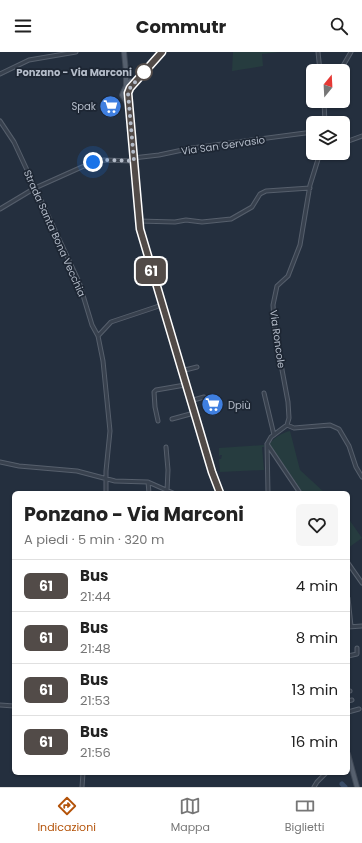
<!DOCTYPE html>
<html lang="it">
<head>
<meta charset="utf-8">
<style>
  :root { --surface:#fff; --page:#f6f6f6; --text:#222; --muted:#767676; --line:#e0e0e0; --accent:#b45309 }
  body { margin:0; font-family:Poppins,sans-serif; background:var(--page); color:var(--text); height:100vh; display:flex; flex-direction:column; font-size:15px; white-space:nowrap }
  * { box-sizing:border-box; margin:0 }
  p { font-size:13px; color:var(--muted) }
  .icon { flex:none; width:22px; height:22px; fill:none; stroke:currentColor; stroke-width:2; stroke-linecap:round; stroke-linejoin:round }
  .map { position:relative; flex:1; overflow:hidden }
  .sheet { position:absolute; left:12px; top:439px; width:338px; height:284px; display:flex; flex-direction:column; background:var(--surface); border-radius:6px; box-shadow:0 1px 3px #0004 }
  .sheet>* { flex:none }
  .badge { padding:0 8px; border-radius:6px; font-size:14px; line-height:26px }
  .needle { width:26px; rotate:18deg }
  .fabs { position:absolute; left:306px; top:12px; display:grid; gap:8px }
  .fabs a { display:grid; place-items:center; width:44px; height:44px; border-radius:6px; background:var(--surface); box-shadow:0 1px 3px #0004; font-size:20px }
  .you { position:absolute; width:20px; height:20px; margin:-10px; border:3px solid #fff; border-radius:50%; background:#1a73e8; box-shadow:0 0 0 6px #1a73e833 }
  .map>.badge { position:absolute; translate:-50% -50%; box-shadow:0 0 0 2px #fff }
  .round { display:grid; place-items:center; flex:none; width:42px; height:42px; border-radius:6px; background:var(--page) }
  .overview { display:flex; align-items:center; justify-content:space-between; height:68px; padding:0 12px }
  h1 { font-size:19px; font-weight:700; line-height:30px }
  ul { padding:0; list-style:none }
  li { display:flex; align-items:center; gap:12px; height:52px; padding:0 12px; border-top:1px solid var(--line) }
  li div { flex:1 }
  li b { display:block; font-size:15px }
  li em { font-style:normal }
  li .badge { min-width:44px; font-weight:700; text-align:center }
  header { display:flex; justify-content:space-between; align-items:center; height:52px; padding:0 12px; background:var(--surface); font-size:18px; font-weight:700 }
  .tabs { display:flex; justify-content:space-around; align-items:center; height:56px; border-top:1px solid var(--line); background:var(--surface); font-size:11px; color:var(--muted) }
  .tabs a { display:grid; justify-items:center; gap:2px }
  .tabs .current { color:var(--accent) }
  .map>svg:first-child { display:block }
</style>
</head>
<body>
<header><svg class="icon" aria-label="menu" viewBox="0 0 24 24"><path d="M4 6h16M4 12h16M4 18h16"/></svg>Commutr<svg class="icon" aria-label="search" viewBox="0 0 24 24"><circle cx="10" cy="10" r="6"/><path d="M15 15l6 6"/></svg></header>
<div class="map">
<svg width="362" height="735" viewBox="0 0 362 735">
  <rect width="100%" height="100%" fill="#242f3e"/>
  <path fill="#263c3f" d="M233,0H280L262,2L263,14L232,19Z
    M290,379L300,418L325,441H303L270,393L269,392C276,385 281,381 290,379Z
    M264,393V395H262L264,418L220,420L219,407H221L222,403H220L219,405V396Z
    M348,466L362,486L348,496Z"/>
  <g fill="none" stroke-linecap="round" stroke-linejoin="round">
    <path stroke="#394c67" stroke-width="5" d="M342,732L345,735"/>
    <defs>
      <path id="minor" d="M318,0L320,19
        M340,19L351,0
        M0,22L29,8L76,0
        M133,33L162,0
        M324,49L325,71
        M0,69L14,90L79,230L92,273L98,284L103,309L110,379L106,419V441
        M343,91L362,84
        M133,106L159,103L192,96L313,80
        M0,157L35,136L93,110L104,108L133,109
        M138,169L175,170L186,168L202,170L231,167L252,155L260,142L266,139L310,136
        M98,284L111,270L162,253
        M181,319L197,315
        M264,341L274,383
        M190,349L204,345
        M172,367L194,361
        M158,369L155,355L154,340L156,338L185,333
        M287,373L294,376L330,373L339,377L349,394L356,415L362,425
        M267,392L300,441
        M166,395L168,418L167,439
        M0,410L19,414L77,419L115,429L148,430L173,441
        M148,430L149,441
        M268,441L267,392L271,385L287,373L289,366L288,350L275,280L273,253L277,234L288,224L300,193L310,133L320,101
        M348,511L362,531
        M348,546L351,574
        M348,575L362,574
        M348,604L357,602V596
        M348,639H350
        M348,649L352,648
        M0,653L14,654
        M348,660L359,657
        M82,735L83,721
        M314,735L317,730L326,721"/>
      <path id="major" d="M124,0L126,20
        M126,18V34L122,43L128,52
        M126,32L130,29L133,32L128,42L140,177L185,333L212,420L219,441
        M348,702L357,735"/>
    </defs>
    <use href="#minor" stroke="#565f6c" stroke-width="5"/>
    <use href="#major" stroke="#414a57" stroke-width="6"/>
    <use href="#minor" stroke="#38414e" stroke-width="3"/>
    <use href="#major" stroke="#56606e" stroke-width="4"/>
  </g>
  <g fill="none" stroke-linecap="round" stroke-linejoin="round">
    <defs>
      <path id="line" d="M162,0L130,36L128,41L140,177L212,420L220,441"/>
    </defs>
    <use href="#line" stroke="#fff" stroke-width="9"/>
    <use href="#line" stroke="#524b48" stroke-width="6"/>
    <path stroke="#b4bcc9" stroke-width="4" stroke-dasharray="0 7.2" d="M93,110L104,108L134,109L128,41L130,36L144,20"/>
  </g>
  <defs>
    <symbol id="supermarket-disc" viewBox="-11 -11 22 22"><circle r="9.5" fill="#3f7fe0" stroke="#1d2633"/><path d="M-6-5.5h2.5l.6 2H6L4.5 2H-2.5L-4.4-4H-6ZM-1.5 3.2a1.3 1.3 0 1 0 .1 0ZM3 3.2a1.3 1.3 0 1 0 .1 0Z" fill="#fff"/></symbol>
  </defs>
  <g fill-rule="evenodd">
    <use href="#supermarket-disc" x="98" y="42" width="25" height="25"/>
    <use href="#supermarket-disc" x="200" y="340" width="25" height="25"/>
  </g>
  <circle fill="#fff" stroke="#524b48" stroke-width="2" cx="144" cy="20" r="8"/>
  <g text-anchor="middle" stroke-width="3.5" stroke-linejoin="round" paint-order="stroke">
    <g font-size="10" font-weight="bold" fill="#b4bcc9" stroke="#1d2633" text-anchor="end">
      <text x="132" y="24">Ponzano - Via Marconi</text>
    </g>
    <g font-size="10" fill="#b4bcc9" stroke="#1d2633" text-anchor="end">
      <text x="96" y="58">Spak</text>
      <text x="228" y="357" text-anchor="start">Dpiù</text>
    </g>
    <g font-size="10" fill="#b4bcc9" stroke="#1d2633">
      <text transform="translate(223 93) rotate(-8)" y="4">Via San Gervasio</text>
      <text transform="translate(55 181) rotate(66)" y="4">Strada Santa Bona Vecchia</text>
      <text transform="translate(278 287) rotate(82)" y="4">Via Roncole</text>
    </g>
  </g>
</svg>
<div class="fabs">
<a><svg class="needle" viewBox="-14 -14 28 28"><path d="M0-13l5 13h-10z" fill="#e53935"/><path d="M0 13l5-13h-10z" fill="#767676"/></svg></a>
<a><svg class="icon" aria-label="layers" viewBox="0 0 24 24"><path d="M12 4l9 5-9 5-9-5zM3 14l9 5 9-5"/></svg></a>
</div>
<div class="you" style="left:93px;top:110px"></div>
<b class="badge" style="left:151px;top:219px;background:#524b48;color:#fff">61</b>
<section class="sheet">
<div class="overview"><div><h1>Ponzano - Via Marconi</h1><p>A piedi · 5 min · 320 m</p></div><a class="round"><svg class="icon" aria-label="heart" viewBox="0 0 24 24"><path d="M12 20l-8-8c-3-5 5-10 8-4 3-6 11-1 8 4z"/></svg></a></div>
<ul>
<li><span class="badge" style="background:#524b48;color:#fff">61</span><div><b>Bus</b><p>21:44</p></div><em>4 min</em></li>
<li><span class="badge" style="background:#524b48;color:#fff">61</span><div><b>Bus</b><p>21:48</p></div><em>8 min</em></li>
<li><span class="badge" style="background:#524b48;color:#fff">61</span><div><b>Bus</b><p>21:53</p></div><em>13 min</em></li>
<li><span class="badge" style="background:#524b48;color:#fff">61</span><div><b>Bus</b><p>21:56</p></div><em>16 min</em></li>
</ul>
</section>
</div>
<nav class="tabs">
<a class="current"><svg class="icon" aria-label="directions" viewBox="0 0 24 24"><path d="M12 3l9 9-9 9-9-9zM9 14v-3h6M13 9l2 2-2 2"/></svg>Indicazioni</a>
<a><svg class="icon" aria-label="map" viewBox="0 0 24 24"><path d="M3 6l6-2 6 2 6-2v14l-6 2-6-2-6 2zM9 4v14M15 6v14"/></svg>Mappa</a>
<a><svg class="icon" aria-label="tickets" viewBox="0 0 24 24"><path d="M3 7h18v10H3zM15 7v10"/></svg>Biglietti</a>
</nav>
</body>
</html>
